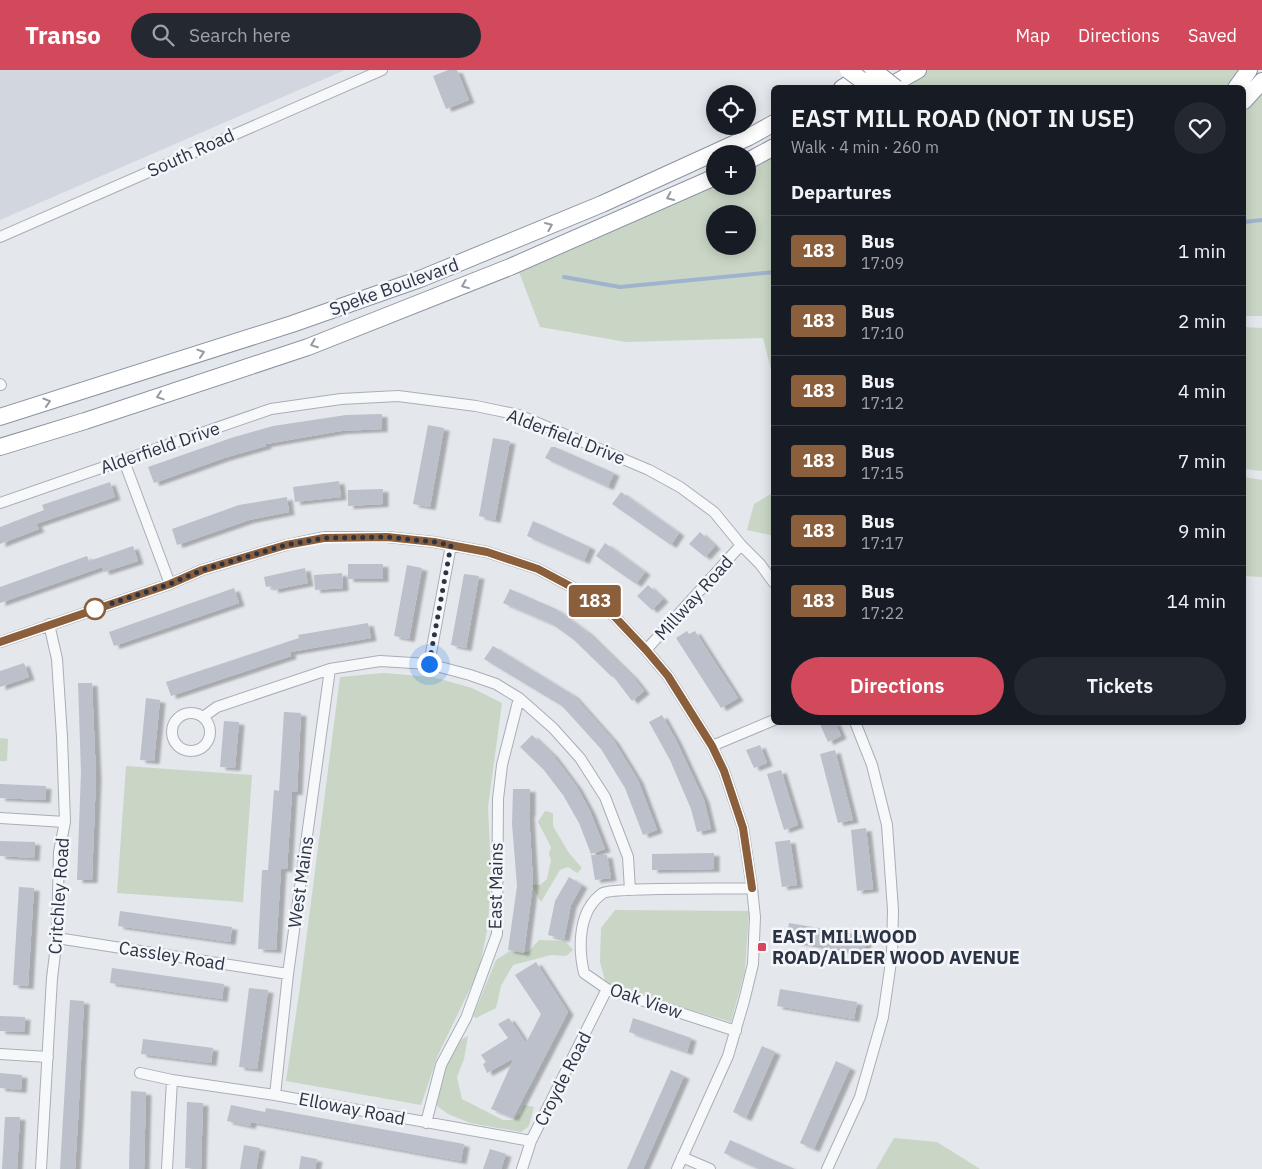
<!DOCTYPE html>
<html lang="en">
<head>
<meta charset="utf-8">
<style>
  :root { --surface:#171b24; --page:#242831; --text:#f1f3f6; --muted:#9ea1a6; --line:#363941; --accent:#d1495b }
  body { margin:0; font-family:"IBM Plex Sans",sans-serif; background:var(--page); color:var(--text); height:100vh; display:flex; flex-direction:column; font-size:19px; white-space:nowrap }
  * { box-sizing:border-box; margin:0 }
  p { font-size:16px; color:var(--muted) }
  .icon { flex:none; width:28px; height:28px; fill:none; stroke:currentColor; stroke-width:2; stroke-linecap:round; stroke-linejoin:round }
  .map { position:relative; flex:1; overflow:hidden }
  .sheet { position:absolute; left:771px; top:15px; width:475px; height:640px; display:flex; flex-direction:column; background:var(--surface); border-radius:8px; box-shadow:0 2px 12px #0003 }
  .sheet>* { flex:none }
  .badge { padding:0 10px; border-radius:4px; font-size:18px; line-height:32px }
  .fabs { position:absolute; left:706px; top:15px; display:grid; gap:10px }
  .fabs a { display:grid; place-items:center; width:50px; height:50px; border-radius:50%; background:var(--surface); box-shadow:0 2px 12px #0003; font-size:25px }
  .you { position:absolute; width:25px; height:25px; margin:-12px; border:4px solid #fff; border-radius:50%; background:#1a73e8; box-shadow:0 0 0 8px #1a73e833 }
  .map>.badge { position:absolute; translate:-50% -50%; box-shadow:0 0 0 2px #fff }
  h2 { padding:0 20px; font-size:19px; line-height:45px }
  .round { display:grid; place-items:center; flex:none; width:52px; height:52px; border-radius:26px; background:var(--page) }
  .headline { display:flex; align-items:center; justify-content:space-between; height:85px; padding:0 20px }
  h1 { font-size:24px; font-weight:600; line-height:38px }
  .action { display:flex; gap:10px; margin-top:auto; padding:10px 20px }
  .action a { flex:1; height:58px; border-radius:30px; background:var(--accent); color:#fff; font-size:20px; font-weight:600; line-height:58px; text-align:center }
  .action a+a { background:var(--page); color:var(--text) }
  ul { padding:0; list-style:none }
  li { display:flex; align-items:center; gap:15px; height:70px; padding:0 20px; border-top:1px solid var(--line) }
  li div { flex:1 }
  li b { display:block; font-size:19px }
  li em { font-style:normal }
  li .badge { min-width:55px; font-weight:700; text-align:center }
  header { display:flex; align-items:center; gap:30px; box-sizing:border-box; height:70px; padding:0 25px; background:var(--accent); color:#fff }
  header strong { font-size:24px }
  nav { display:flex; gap:28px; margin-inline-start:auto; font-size:18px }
  .search { width:350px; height:45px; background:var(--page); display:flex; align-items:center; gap:12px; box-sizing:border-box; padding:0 18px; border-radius:28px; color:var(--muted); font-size:19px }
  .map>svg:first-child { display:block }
</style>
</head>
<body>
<header>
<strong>Transo</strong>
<div class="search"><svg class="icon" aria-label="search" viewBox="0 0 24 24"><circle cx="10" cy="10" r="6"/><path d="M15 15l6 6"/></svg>Search here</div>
<nav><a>Map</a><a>Directions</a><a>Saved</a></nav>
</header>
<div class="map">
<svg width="1262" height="1099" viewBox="0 0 1262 1099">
  <defs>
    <filter id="shadow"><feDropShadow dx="5.5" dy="3" stdDeviation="1" flood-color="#0004"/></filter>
  </defs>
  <rect width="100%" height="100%" fill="#e4e7ec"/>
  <path fill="#d2d6de" d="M0,0H345L0,150Z"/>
  <path fill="#c9d6c5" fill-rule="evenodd" d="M918,0H1249L1236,18H909L902,9Z
    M1262,11V246H1244V31Z
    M774,79V202L770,203H774V311L763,268L626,272L540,257L519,202L557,177L715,107V116H748V92ZM715,144H748V176H715Z
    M1244,257L1262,258V401L1244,399Z
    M1244,407L1262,410V507L1244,506Z
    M774,422V466L747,460L754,434Z
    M383,603L433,607L472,618L502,633L488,737L491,800L488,856L479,900L438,985L421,1035L286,1011L300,917L340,607Z
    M0,668L8,669L7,691H0Z
    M126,696L252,705L243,832L117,823Z
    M545,741L553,743V756L569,783L582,798L577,803L568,797L560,800L541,832L533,818H520V814L540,815L547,809L551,790L549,784L551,777L538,752Z
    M615,840L749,841L745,901L731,952L606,914L600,892L601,858Z
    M539,870L565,871L573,880L566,886L551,885L513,895L501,916L496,938L476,948L473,946L496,890L510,881L528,882Z
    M468,966L464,989L457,1007L462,1029L503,1050H513L521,1043L524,1035L534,1037L529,1056L521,1062L470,1053L448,1044L433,1033C440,1013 447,974 468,966Z
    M894,1068L937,1072L980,1099H876Z"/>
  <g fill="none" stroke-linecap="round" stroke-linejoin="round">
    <path stroke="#9fb4cc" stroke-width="4" d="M1244,152L1262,150
      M564,207L620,217L774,202"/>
  </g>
  <path fill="#bbc0ca" filter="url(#shadow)" d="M448,0H457L469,30L446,39L433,6Z
    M382,344V359L341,361L266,374V376L224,388L154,413L148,397L231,368L273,356L346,345Z
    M428,355L444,358L430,437L413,434Z
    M493,368L510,371L495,450L479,446Z
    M551,377H555L614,403L608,417L545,388Z
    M339,411L341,427L295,432L293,417Z
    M110,412L115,427L36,454L39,459L0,474V457L44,440L42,435Z
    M383,419V434L348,436V420Z
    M621,422L679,463L671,475L612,434Z
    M287,427L289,442L249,450L177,475L172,459L239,435Z
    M533,451L590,477L584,491L527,466Z
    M700,462L715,476L705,487L689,474Z
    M605,473L645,502L636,514L596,486Z
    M133,476L138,491L104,502L102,497L0,533V517L87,486L89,491Z
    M348,494H383V509H348Z
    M407,495L422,498L409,569L394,566Z
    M305,498L308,513L273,520L272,516L266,517L264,507Z
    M342,503L343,518L315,520L314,505Z
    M464,504L479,506L466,578L451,575Z
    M648,515L663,529L652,540L637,526Z
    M234,518L239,533L114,576L109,562Z
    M510,519L556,539L587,562L633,607L644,621L632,631L613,606L612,607L574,570L552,554L503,533Z
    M368,553L371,568L290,582L291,586L171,626L166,612L299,568L298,565Z
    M687,561L689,564L695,561L738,628L721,638L676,568Z
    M493,576L573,625L614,671L638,710L657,760L643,765L625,718L601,679L562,636L484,589Z
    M24,593L29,607L0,617V601Z
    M78,613H92L96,707L92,810H77L81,702Z
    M146,628L160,630L154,691L140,690Z
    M284,642L301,643L297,722H292L287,799H281L276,880L258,879L262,800H268L274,720L279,721Z
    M662,645L676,670L704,730L711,759L697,762L691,739L670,690L649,652Z
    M224,651L239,652L235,698L220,697Z
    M819,652H835L841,666L828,672Z
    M532,665L553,685L577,717L590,741L605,779L591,784L579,753L563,725L543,699L520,677Z
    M760,675L767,693L754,698L746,680Z
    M835,680L853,750L838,753L820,684Z
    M781,700L798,755L784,760L767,704Z
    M0,714L46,716L45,730L0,728Z
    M513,719H530V743H529L533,813L524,883L508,880L517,816L512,754Z
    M866,758L873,819L857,821L851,760Z
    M790,770L797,815L782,817L775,772Z
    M0,771L35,772L34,788L0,786Z
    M714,783V799L652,800V784Z
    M591,785H607L611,808L595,810Z
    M569,807L582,815L571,835L564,869L548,865L555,831Z
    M19,817L34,818L28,916L13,915Z
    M120,841L232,857L230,872L118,856Z
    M789,853L867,866L864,883L786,870Z
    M536,892L568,942L513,1048L491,1039L514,988L487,1003L483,994L486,992L481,985L508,968L498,954L509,948L526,973L541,944L515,905Z
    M112,898L224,914L222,929L110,913Z
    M249,918L268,920L257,999L239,997Z
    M780,919L857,932L854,949L777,936Z
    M70,930L84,931L78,1051L75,1099H60Z
    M0,946L25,947L24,962L0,961Z
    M633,948L691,968L687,982L629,962Z
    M143,969L213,978L211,993L141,984Z
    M762,976L775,982L746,1048L733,1042Z
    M836,991L850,998L814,1079L800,1073Z
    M671,1000L684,1006L643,1099H627Z
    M0,1003L22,1005L21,1020L0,1018Z
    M131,1021L146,1022L144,1099H129Z
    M187,1032L203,1033L201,1099L185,1098Z
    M231,1035L265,1042L266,1038L464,1074L461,1091L251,1052L250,1056L227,1051Z
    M5,1047H20L17,1099H2Z
    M730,1070L767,1087L795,1099H759L724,1083Z
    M244,1075L260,1078L256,1099H240Z
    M490,1079L506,1084L501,1099H483Z
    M301,1086L317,1089L315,1099H299Z"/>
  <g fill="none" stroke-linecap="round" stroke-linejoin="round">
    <defs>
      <path id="minor" d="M0,167L382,0
        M0,314L1,315
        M124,391L170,514
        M0,433L271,339L341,329L398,326L476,336L519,345L649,400L680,417L714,442L741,475L760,494L774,513
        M0,572L170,514L202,500L286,475L324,467H387L434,472L487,482L538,499L585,524L615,547L646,580L668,606L712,676L724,701L743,758L752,818L755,847L753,894L744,931L728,986L677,1099
        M646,580L741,475
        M429,594L451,475
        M172 662a19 19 0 1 1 38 0a19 19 0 1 1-38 0Z
        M203,647L217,637L330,599L380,591L429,594L470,605L496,614L519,628L553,658L580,688L605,727L628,787L630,820
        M712,676L774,650
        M0,748L65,752
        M57,868L288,904
        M736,961L607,919L584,903C578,877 578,840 603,823C613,817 731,819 752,818
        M0,984L48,987
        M140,1003L172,1010L275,1025L531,1071
        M275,1025L288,904L330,599
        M426,1053L441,995L466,948L497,864L498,729L502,695L519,628
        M682,1087L710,1099
        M41,1099L52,908L57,868L59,782L65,752L62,667L57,589L49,554
        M167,1099L172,1010
        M522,1099L531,1071L607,919
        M827,1099L860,1027L883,947L892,885L893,840L887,755L872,695L855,652"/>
      <path id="trunk" d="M842,18L870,1
        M886,18L918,0
        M1236,18L1249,0
        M1244,31L1262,11
        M748,91L774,77
        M0,347L292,254L420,209L602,134L749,67L774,53
        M0,377L85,351L308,277L510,197L715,107"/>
    </defs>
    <use href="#minor" stroke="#a9aeb7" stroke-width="12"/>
    <use href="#trunk" stroke="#8b94a3" stroke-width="18"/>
    <use href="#minor" stroke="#f7f8fa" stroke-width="10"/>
    <use href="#trunk" stroke="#fff" stroke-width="16"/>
    <defs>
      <path id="trunk-bridge" d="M848,0L872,18
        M873,0L896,18"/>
    </defs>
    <use href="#trunk-bridge" stroke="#8b94a3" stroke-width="18" stroke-linecap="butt"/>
    <use href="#trunk-bridge" stroke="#fff" stroke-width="16"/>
  </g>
  <defs><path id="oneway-chevron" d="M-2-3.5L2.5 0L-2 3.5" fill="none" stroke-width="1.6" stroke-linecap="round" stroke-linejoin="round" transform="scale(1.25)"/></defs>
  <g stroke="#959aa2">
    <use href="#oneway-chevron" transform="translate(670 127) rotate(156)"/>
    <use href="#oneway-chevron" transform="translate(549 156) rotate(-23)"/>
    <use href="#oneway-chevron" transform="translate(465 215) rotate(158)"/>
    <use href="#oneway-chevron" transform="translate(314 274) rotate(159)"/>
    <use href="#oneway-chevron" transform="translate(201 283) rotate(-18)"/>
    <use href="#oneway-chevron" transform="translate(160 326) rotate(162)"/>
    <use href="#oneway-chevron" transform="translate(47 332) rotate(-17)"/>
  </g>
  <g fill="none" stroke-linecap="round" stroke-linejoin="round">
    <defs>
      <path id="line" d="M0,572L170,514L202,500L286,475L324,468L387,467L434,472L487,482L538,499L585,524L615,547L646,580L668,606L712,676L724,701L743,758L752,818"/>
    </defs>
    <use href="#line" stroke="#fff" stroke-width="11"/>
    <use href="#line" stroke="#8b5e3c" stroke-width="8"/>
    <path stroke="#2b3445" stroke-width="5" stroke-dasharray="0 9" d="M95,539L170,514L202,500L286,475L324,468L387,467L434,472L451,475L429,594"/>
  </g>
  <circle fill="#fff" stroke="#8b5e3c" stroke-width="2.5" cx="95" cy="539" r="10"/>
  <rect fill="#d1495b" stroke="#f4f6f9" stroke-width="2" x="757" y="872" width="10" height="10" rx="2.5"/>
  <g text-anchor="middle" stroke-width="5" stroke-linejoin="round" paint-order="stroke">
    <g font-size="18" fill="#2b3445" stroke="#f4f6f9">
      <text transform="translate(191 83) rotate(-24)" y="6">South Road</text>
      <text transform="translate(394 217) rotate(-20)" y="6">Speke Boulevard</text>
      <text transform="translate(566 367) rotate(21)" y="6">Alderfield Drive</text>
      <text transform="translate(160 378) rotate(-19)" y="6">Alderfield Drive</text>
      <text transform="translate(694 528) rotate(-48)" y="6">Millway Road</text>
      <text transform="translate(301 812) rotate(-82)" y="6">West Mains</text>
      <text transform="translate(496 816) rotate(-89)" y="6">East Mains</text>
      <text transform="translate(59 826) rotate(-86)" y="6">Critchley Road</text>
      <text transform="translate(172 886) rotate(9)" y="6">Cassley Road</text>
      <text transform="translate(646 931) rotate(19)" y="6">Oak View</text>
      <text transform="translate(563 1009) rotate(-63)" y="6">Croyde Road</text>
      <text transform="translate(352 1039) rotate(11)" y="6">Elloway Road</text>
    </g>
    <g font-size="18" font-weight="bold" fill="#2b3445" stroke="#f4f6f9" text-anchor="start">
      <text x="772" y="873">EAST MILLWOOD<tspan x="772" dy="21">ROAD/ALDER WOOD AVENUE</tspan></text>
    </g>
  </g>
</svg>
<div class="fabs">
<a><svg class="icon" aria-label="locate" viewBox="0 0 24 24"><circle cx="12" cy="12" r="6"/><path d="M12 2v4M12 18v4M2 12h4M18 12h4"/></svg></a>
<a>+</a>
<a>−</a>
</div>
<div class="you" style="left:429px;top:594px"></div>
<b class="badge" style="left:595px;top:531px;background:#8b5e3c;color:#fff">183</b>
<section class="sheet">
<div class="headline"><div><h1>EAST MILL ROAD (NOT IN USE)</h1><p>Walk · 4 min · 260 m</p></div><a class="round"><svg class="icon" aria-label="heart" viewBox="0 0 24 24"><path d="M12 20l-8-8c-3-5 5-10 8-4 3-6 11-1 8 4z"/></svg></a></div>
<h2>Departures</h2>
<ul>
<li><span class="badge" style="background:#8b5e3c;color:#fff">183</span><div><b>Bus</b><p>17:09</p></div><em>1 min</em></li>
<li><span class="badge" style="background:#8b5e3c;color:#fff">183</span><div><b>Bus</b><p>17:10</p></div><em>2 min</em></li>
<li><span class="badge" style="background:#8b5e3c;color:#fff">183</span><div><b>Bus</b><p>17:12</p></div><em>4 min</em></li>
<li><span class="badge" style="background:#8b5e3c;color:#fff">183</span><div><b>Bus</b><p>17:15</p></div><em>7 min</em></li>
<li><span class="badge" style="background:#8b5e3c;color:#fff">183</span><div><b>Bus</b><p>17:17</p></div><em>9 min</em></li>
<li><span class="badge" style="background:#8b5e3c;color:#fff">183</span><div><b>Bus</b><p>17:22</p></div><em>14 min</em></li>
</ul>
<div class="action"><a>Directions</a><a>Tickets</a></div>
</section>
</div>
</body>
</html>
